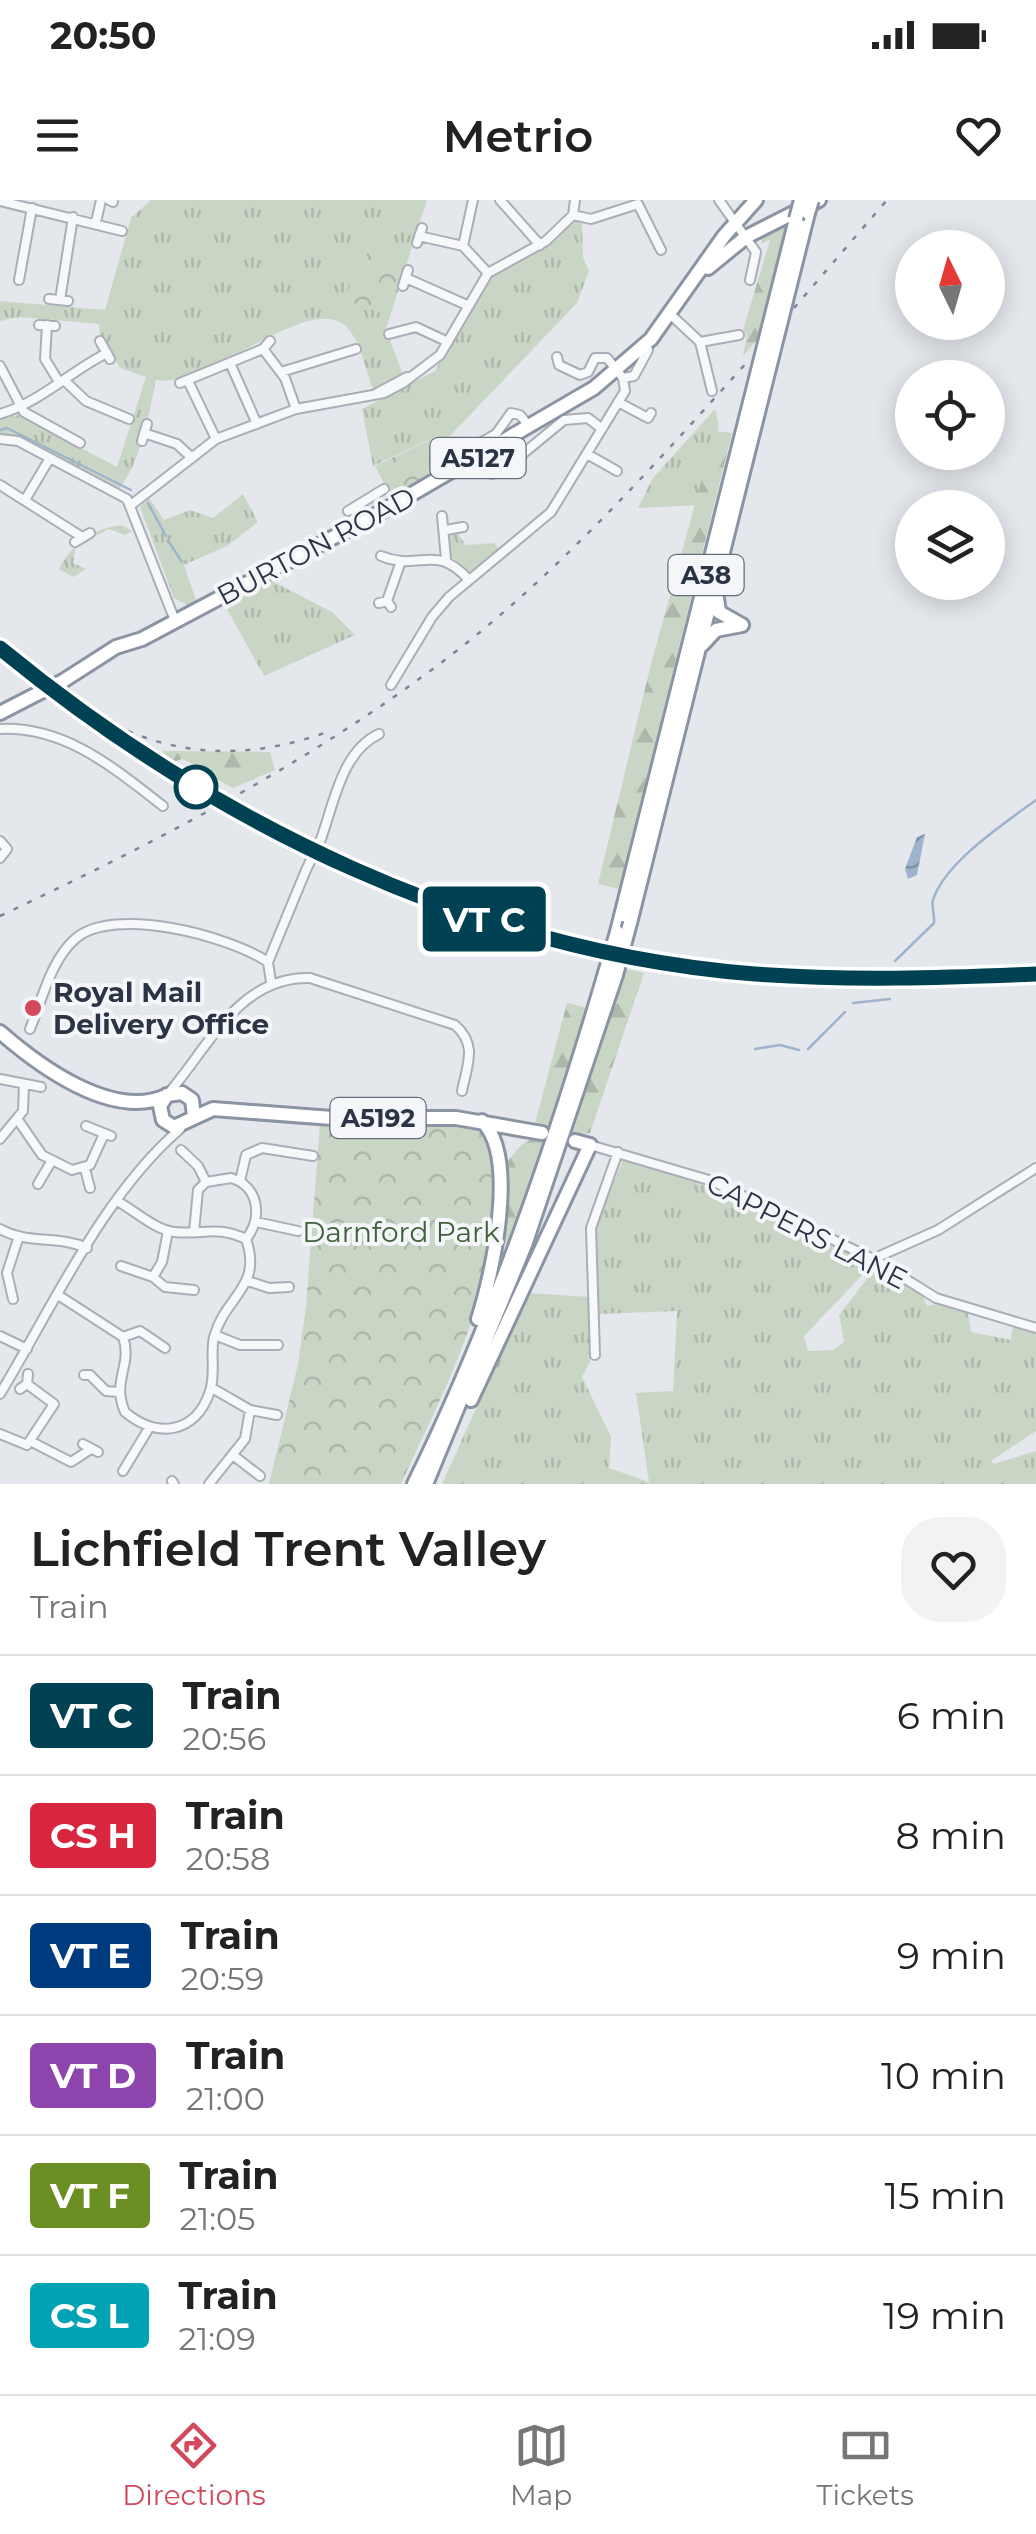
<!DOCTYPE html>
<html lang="en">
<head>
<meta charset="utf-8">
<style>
  :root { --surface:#fff; --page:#f2f2f2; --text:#222; --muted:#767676; --line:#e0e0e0; --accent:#d1495b }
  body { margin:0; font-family:Montserrat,sans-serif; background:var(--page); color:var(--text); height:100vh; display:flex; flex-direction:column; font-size:38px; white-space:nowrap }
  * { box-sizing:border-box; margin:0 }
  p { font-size:32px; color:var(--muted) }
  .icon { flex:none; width:55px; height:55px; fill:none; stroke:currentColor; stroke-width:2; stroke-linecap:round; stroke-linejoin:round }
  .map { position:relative; height:1284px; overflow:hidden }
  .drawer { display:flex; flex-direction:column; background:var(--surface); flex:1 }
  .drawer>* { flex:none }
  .badge { padding:0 20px; border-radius:8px; font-size:35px; line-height:65px }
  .needle { width:65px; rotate:355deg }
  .tools { position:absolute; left:895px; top:30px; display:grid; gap:20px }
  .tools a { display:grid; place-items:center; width:110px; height:110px; border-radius:50%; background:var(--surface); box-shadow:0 5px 25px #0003; font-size:50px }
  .map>.badge { position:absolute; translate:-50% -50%; box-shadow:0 0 0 5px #fff }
  .round { display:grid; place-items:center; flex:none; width:105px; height:105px; border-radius:40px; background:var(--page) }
  .head { display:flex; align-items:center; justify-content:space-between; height:170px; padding:0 30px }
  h1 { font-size:48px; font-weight:600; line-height:75px }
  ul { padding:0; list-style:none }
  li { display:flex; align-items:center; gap:30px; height:120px; padding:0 30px; border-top:2px solid var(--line) }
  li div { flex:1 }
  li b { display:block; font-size:38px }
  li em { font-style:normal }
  li .badge { min-width:110px; font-weight:700; text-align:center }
  .status { display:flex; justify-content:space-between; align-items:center; height:70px; padding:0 50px; background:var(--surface); direction:ltr }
  .status svg { height:28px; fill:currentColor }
  header { display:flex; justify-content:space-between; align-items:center; height:130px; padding:0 30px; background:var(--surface); font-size:45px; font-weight:600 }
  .dock { display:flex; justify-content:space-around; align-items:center; height:140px; border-top:2px solid var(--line); background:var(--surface); font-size:28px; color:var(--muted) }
  .dock a { display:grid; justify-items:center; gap:5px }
  .dock .on { color:var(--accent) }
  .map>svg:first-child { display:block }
</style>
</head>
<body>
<div class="status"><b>20:50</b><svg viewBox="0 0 49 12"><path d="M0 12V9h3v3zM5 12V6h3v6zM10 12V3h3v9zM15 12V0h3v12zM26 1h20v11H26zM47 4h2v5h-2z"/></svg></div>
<header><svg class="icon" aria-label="menu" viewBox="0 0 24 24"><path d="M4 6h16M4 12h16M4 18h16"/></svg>Metrio<svg class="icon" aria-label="heart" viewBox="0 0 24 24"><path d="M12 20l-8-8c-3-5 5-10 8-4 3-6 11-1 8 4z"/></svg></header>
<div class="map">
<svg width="1036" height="1284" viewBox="0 0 1036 1284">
  <defs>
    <pattern id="grass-tufts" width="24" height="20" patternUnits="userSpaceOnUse" patternTransform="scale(2.5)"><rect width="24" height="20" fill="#c9d6c5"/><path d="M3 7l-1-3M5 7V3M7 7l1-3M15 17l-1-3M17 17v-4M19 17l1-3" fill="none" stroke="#adb8ab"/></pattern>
    <pattern id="forest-firs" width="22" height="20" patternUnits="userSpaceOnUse" patternTransform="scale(2.5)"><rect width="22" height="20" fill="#c9d6c5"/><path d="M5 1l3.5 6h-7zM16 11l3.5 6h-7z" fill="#adb8ab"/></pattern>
    <pattern id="park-crowns" width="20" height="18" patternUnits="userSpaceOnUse" patternTransform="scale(2.5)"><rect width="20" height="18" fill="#c9d6c5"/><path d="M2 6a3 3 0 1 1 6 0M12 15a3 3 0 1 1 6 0" fill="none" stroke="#adb8ab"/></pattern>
    <pattern id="water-waves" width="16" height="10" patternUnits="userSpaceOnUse" patternTransform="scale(2.5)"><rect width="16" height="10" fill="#9fb4cc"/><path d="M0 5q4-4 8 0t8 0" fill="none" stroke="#8293a7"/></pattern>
  </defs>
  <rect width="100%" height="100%" fill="#e4e7ec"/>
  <path fill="url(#grass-tufts)" d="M151,0H427L386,129L402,173L373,190C366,171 362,147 350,131C316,84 211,189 156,180C149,213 141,263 118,290L18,237L0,234V220L18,215L117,267L146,177L120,168L100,134L99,124L19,117L0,121V101L105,110L131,18Z
    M575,20L582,23L583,57L589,71L577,103L448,238L442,242L437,236L373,266L362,209L435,171L495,72L553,41Z
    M715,209L719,226L698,305L638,308L653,278Z
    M243,294L258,322L227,346L184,365L197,403L189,406L174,398L140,307L149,298L164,320L190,310L213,318Z
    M121,325L133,331L125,335L109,329L76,345L73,363L86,369L73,377L59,369C72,344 92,329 121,325Z
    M457,333L466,345L494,343L499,349L469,373L451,356L449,334Z
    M266,378L332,412L355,435L264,476L223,402Z
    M624,958L726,993L870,1061V1067L804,1136L808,1151L833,1150L844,1142L839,1115L877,1066L922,1094L927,1106L936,1104L968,1114L971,1132L1011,1140L1013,1125L1036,1131V1231L991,1261L994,1264L1036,1251V1284H442L528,1093L589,1097L592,1157L582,1177L611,1237L609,1268L649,1282L636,1193L673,1191L677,1111L598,1114L596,1022Z"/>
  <path fill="url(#forest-firs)" d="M788,23L758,139L743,156L747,135L743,130L770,40L762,43L763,31Z
    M715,231L732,233L619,689L598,684L650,468Z
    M162,551L270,552L275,570L233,588L215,578L211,581L196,576L191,563L182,559L173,562Z
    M626,769L644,773L590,933L571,936Z
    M567,803L587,808L550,928L535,923Z
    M537,936L547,940L512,1039L503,1046V967L521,945Z"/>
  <path fill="url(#park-crowns)" d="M370,48L405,60L389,116L343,99Z
    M438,236L455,266L393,300L375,266Z
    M433,922L487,931C514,1064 454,1168 401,1284H269L298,1164L306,1106L320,924Z"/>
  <path fill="url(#water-waves)" d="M925,634L917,675L908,679L905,669L917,637Z"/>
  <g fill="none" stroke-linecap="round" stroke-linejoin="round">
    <path stroke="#9fb4cc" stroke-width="2.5" d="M0,230L7,228L131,290
      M148,303L166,336
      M169,342L182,362
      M895,761L934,723C935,716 931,705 933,700C945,662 1005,623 1036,600
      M853,803L890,799
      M755,849L780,845L799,850
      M808,849L845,812"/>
    <defs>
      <path id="minor" d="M109,0L113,2
        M500,0L540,45
        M719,0L756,52L750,80
        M0,1L122,31
        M573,15L591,19L638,4L661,50
        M96,22L101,0
        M419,36L463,46L488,73
        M417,43L422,28
        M463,46L473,0
        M406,78L469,106
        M19,80L32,8
        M403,86L408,70
        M49,99L68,101
        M60,100L73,17
        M670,114L700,142L712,191
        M39,125L55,126
        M47,125L45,159L59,182
        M389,134L416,127L448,142
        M100,141L110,159
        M700,142L739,135
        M263,149L285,178L296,209
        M230,163L257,224
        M0,166L24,212L80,243
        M281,172L356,149
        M623,178L634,176L648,150
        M65,181L86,201L129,219
        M180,183L263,149L270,141
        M189,183L216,239
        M377,193L407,177
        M618,202L648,218L651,213
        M0,214C41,202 69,172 107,153
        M144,233L177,244L192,258
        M0,239L18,241L127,299L174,418
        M142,241L147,224
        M478,244L496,234L511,213L520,215L529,226
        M587,254L617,271
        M482,256L492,274
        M508,266L564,220L588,218L602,229
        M0,285L82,337
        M25,300L50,258
        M131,305L216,239L296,209L384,193L403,183L440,155L488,73L546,41L573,15L575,0
        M348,311L384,289
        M442,316L446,359
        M446,330L463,327
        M75,342L90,333
        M381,356C421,372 435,342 469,380
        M387,401L400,364
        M379,403L387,401L391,407
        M391,485L432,417L449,397L551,312L625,191L623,178L607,158H595L588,172L580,175L559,165L557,157
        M0,529C65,526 114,568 163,606
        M321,639C334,603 342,551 379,534
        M0,641L7,649L0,658
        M271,782L268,762L306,670
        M30,829C42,800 51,760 75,739C114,705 229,736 268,762
        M0,879L41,887
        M167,895C209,847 239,776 310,778L455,825C478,845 467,865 462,891
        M18,920L42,955L72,970L90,965L104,934
        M86,926L111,936
        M0,939L23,911L24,884
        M590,945L712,981L877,1061L936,1098L1036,1128
        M181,950L198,966L206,982
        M85,969L90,988
        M240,981L246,955L262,948L313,956
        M38,984L51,962
        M256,1022L298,1031
        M0,1029C29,1045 58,1035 87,1048
        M194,1032L198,990L206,982L231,978C259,986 263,1018 246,1039
        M873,1059L938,1030L1036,968
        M121,1066L153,1077L162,1062L168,1031
        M153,1077L165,1087L194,1090
        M248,1081L269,1088L289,1087
        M58,1095L123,1137C133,1165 111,1180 125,1212C157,1239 196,1234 210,1191C216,1174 210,1154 214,1137C225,1096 263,1087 246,1039C216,1025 204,1035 174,1032C155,1030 134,1010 117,1001
        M13,1099L7,1073L18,1039
        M215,1135L240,1145H278
        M0,1136L27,1149
        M123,1137L140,1131L165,1148
        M595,1155L591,1028L618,952
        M84,1175H90L106,1191L118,1192
        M212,1188L250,1210L277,1215
        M20,1189L27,1184L28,1174
        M0,1194C52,1108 103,995 180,929
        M0,1234L27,1245L54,1204L27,1184
        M30,1241L71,1262L91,1249
        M83,1244L98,1252
        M234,1256L260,1276
        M123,1271L149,1228
        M172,1281L174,1284
        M209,1284L245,1239L250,1210"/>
      <path id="highway" d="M708,68L746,37L819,0
        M716,392L719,412L742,425
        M702,445L716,430L742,425
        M63,481L116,447L142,439L381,312L594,188L651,139L724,36L756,0
        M0,513L29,498
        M630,723L808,13
        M617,732L796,19
        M0,832C39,866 112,920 166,896
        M194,916L192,900L182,893L167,895L160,906L163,920L174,927L213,909L332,918H456L542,933
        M478,1119C492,1075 519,957 482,921
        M471,1200L590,945L575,941
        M414,1284C494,1121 554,946 605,773
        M426,1284L525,1045L616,775"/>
    </defs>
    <use href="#minor" stroke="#a9aeb7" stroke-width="12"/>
    <use href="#highway" stroke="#8b94a3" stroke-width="18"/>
    <use href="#minor" stroke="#f7f8fa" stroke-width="8"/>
    <use href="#highway" stroke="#fff" stroke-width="12"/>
    <path stroke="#7d8696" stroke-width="2.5" stroke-dasharray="5 10" stroke-linecap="butt" d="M794,108L887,0
      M0,444C216,619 474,749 755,769C849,776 942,773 1036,770
      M128,531C194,559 261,556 327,532
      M0,716C161,640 319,558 459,449C567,364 657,262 749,160"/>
    <defs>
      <path id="minor-bridge" d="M306,670L321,639"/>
      <path id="highway-bridge" d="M808,13L812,0
        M796,19L801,0
        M29,498L63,481
        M605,773L617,732
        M616,775L630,723"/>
    </defs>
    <use href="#minor-bridge" stroke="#a9aeb7" stroke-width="12" stroke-linecap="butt"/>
    <use href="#highway-bridge" stroke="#8b94a3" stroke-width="18" stroke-linecap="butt"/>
    <use href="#minor-bridge" stroke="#f7f8fa" stroke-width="8"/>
    <use href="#highway-bridge" stroke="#fff" stroke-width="12"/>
  </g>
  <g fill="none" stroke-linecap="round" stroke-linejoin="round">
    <defs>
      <path id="line" d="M0,448C214,624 476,752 755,774C849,781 943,778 1036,774"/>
    </defs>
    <use href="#line" stroke="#fff" stroke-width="22"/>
    <use href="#line" stroke="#004153" stroke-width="15"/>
  </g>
  <circle fill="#fff" stroke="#004153" stroke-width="5" cx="196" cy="587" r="20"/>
  <circle fill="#d1495b" stroke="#f4f6f9" stroke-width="4" cx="33" cy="808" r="10"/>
  <g text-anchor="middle" stroke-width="8" stroke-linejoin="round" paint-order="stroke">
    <g fill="#f4f6f9" stroke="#676e7b" stroke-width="2.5">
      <rect x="430.5" y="238" width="95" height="40" rx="8"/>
      <rect x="668.5" y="355" width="75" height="40" rx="8"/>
      <rect x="330.5" y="898" width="95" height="40" rx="8"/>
    </g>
    <g font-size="25" font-weight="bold" fill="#2b3445">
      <text x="478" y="267">A5127</text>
      <text x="706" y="384">A38</text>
      <text x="378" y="927">A5192</text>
    </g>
    <g font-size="28" fill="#2b3445" stroke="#f4f6f9">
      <text transform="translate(316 346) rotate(-28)" y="10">BURTON ROAD</text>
      <text transform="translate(807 1031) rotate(27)" y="10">CAPPERS LANE</text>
    </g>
    <g font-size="28" font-weight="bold" fill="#2b3445" stroke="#f4f6f9" text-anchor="start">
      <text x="53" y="802">Royal Mail<tspan x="53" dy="32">Delivery Office</tspan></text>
    </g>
    <g font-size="28" fill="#3f6138" stroke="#f4f6f9">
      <text x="401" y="1042">Darnford Park</text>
    </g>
  </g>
</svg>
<div class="tools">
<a><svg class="needle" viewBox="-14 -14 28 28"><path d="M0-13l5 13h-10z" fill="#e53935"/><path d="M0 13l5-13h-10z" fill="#767676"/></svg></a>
<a><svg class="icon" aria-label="locate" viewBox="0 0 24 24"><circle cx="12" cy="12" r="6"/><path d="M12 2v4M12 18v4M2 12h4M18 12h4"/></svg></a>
<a><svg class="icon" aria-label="layers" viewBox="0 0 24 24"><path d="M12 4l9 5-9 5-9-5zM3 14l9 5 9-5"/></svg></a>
</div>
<b class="badge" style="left:484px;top:719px;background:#004153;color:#fff">VT C</b>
</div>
<section class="drawer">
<div class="head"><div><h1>Lichfield Trent Valley</h1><p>Train</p></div><a class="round"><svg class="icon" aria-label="heart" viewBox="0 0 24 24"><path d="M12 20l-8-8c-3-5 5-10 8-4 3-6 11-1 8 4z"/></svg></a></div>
<ul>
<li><span class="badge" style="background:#004153;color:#fff">VT C</span><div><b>Train</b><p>20:56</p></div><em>6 min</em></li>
<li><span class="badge" style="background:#d7263d;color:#fff">CS H</span><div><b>Train</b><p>20:58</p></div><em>8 min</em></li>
<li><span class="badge" style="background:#003b80;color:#fff">VT E</span><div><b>Train</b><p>20:59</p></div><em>9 min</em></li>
<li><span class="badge" style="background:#8e44ad;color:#fff">VT D</span><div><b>Train</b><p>21:00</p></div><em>10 min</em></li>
<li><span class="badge" style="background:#6b8e23;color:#fff">VT F</span><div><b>Train</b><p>21:05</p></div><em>15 min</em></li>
<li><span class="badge" style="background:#00a3b4;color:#fff">CS L</span><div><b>Train</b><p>21:09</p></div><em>19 min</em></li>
</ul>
</section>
<nav class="dock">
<a class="on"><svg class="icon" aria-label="directions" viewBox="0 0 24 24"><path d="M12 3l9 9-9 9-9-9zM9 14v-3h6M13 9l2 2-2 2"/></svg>Directions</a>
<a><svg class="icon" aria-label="map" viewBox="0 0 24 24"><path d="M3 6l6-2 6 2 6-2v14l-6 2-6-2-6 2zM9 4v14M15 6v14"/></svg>Map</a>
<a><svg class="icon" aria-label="tickets" viewBox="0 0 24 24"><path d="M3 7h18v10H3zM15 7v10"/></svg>Tickets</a>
</nav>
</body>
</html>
